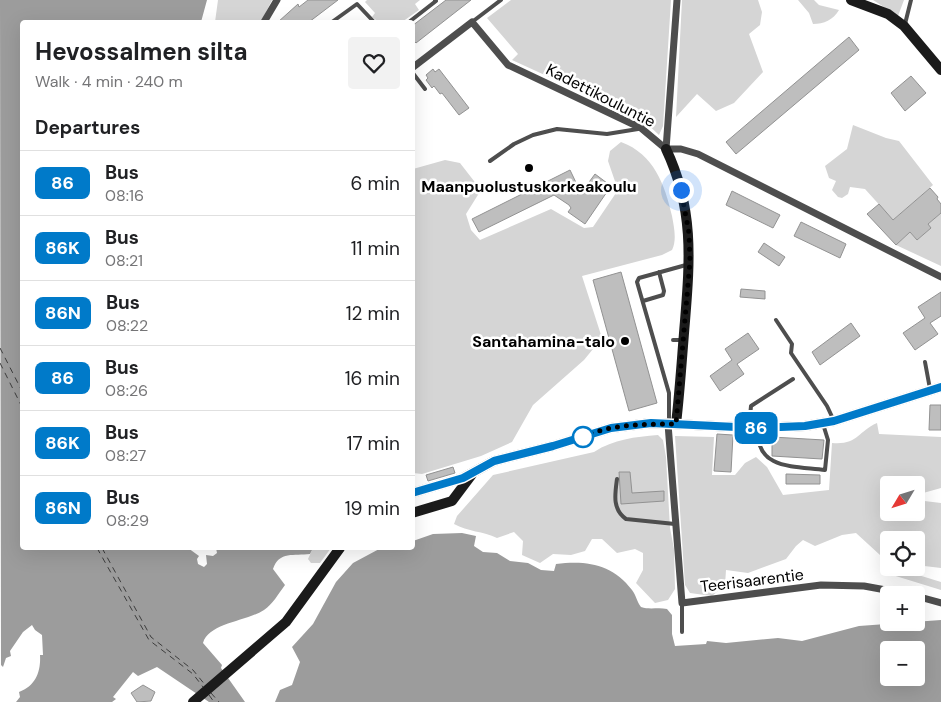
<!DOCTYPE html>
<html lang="en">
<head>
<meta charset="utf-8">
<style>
  :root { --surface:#fff; --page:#f2f2f2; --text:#202124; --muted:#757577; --line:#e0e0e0 }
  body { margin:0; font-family:"DM Sans",sans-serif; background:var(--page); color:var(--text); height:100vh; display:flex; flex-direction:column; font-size:19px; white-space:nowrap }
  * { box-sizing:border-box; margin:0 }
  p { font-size:16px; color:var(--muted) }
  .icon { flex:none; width:28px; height:28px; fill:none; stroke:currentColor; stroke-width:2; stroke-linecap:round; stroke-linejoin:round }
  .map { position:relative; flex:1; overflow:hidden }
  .drawer { position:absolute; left:20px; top:20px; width:395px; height:530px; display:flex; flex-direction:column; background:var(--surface); border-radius:5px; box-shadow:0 5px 20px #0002 }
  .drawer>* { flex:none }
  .badge { padding:0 10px; border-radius:8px; font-size:18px; line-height:32px }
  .needle { width:32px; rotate:232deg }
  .tools { position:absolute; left:880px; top:476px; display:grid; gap:10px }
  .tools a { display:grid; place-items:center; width:45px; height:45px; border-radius:5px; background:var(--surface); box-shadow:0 5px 20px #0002; font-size:25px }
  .you { position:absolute; width:25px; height:25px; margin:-12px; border:4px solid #fff; border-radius:50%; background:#1a73e8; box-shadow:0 0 0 8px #1a73e833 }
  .map>.badge { position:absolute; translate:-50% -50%; box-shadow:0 0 0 2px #fff }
  h2 { padding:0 15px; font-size:19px; line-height:45px }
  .round { display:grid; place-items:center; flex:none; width:52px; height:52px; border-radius:5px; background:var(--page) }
  .head { display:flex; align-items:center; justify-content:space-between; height:85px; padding:0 15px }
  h1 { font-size:24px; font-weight:700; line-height:38px }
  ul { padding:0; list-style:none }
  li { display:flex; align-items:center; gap:15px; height:65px; padding:0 15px; border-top:1px solid var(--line) }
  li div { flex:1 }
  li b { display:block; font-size:19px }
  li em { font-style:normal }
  li .badge { min-width:55px; font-weight:700; text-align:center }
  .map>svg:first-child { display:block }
</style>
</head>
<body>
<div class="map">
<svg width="941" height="702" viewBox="0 0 941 702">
  <rect width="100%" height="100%" fill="#fff"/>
  <path fill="#d5d5d5" d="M218,0H272L261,22H215Z
    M367,0H420L415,4L419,10L402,22L376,20L372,17L375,13L365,2Z
    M511,0H671L663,126L659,135L643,120L512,60L518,54L487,18Z
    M682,0H758L762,12L760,25L749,34L763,72L734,103L716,111L697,94L676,117Z
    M798,0H814L819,5L839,10C833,20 824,24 813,24L809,13Z
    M873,0H904L898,16Z
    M853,125L886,138L899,141L933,185L893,220L865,189L850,187L848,194L842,198L838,197L832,190L836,181L829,178L825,166L847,149Z
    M621,142C654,154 665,185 672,216C674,227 677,240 672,250L662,255L582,276L602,338L584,360L533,405L512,442L481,456L422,474L413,473V169L445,160L460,163L481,190L466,214L471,230L480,240L551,209L584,228L593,227L618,190L608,161L610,151Z
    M941,213V266L896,245L910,232L917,240L931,228L928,224Z
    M877,423L879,434L941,437V488L916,495V485H889V512H916V500L941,503V568L916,565V540H889V561L888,556L880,555L856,533L842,535L815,546L803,540L796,546L786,559L748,573L726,570L725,585L712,596L690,593L685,585L675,436L714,437L712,475H735L745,463L756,457L767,467L783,495L829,490L832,443C858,445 857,432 877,423Z
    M658,435L663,440L666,457L670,528L674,549L675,589L668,600L655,603L636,583L643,570V553L635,549L617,553L602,539H592L585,551L571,555L553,554L540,563L522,555L523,541L514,532L497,538C483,531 468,532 454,524L457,516L493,475L594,452C614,439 635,437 658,435Z
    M313,548H331L320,563H311L308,559Z
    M889,566L941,582V590L886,573Z"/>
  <path fill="#9c9c9c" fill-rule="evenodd" d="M0,0H207L201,22H22V548H188L199,556L197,559L198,564L204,567L207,564L206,555L213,556L217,553L216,548H313L310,554C294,556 279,551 273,569L285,585C279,593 272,605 264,610C245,622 209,623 203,643L222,665L221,668L245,702H209L157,667L138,676L133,672L113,697L116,699L112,702H16L20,697L19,692C36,686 41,671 40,655H43L42,635L35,630L32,625L23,632L10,651L11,656L6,658L3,667L1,665Z
    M462,533L476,536L474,546L483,552L497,553L510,561L528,563L541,570L554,571L556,564C586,560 613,564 632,590C636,595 637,602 641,607C650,610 658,607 667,609L672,615V634L675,646L706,644L707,641L726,643L778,638L802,641L859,626L941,620V702H275L280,690L292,685L300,662L292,647L313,624L336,582L353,563L381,548H412L413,541L433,534ZM889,650H916V678H889Z"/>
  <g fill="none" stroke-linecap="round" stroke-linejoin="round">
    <path stroke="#3d3d3d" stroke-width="1" stroke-dasharray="6 5" stroke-linecap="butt" d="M0,348L22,391
      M0,363L22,407
      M97,548L149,640L193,674L203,687
      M102,548L151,637L193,670L206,686
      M211,693L219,702
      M209,695L214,702"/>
  </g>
  <path fill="#bebebe" stroke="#929292" d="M308,0H338L309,22H278L298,4L299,7Z
    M446,0H471L416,43L412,39V26Z
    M849,37L859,50L736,154L726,142Z
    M433,69L435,72L439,69L469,108L459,115L442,93L440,94L434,86L432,88L426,80L428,78L426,75Z
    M911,76L926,93L905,111L891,93Z
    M570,170L581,193L595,174L611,186L585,224L568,212L571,208L569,205L554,195L479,232L472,219Z
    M930,188L938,197L937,199L941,204V213L928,224L931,228L917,240L910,232L896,245L867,214L879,204L893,220Z
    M732,191L780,215L773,228L726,205Z
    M801,222L846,244L840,258L794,236Z
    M764,243L785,257L779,266L758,252Z
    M621,272L657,403L629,411L593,280Z
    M741,289L765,291V299L740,297Z
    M941,292V316L930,323L938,334L915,350L903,333L925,318L918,307Z
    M851,323L860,336L820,365L812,352Z
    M748,333L759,349L737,364L744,374L720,391L710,376L732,360L725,349Z
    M930,405H941V430H929Z
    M717,434L733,435L731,472L714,471Z
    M772,437L824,440L822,459L772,456Z
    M453,467L455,473L428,481L426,475Z
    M619,472H630L632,493L664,491V501L621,504Z
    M786,474L820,475V484H786Z
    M143,685L155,692L151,701L137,702L131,693Z"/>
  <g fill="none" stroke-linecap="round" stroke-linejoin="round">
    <path stroke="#4e4e4e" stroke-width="4" d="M332,22L357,4L374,22
      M409,22L436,1L435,0
      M472,22L501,0
      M905,24L911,0
      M412,72L425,89
      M490,161L514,144L533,135L557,129L607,134L638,129
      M643,301L663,295L664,291L659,272
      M776,320L792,344L791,353L827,406L834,421
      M673,340H683
      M925,362L930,389
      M669,422V393L637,282L639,278L686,265
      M749,427L751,406L793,379
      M758,430C756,470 795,466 825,470L828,440L823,424
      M617,479C615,494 612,509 626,519L675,524
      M682,632V603"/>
    <path stroke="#4e4e4e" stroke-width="7" d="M264,22L277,0
      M412,68L472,22L508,65L641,128L666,149
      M666,149H681L698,154L941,277
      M666,149L677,0
      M668,424L682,603L821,585L864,586L913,595
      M916,596L941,603"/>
    <path stroke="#1b1b1b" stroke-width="10" d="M851,0L888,14L904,26L941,70
      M666,149C694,208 690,259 685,321C682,356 680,390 676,424
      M412,493L463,478L494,461L553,446L611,428L651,423L758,428L805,426L834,421L941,387
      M412,513L452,501L473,473
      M193,702L286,622L340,548"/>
  </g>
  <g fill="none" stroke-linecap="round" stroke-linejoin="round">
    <defs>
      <path id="line" d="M412,493L463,478L494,461L553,446L611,428L651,423L758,428L805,426L834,421L941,387"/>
    </defs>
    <use href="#line" stroke="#fff" stroke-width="11"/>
    <use href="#line" stroke="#007ac9" stroke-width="8"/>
    <path stroke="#000" stroke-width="5" stroke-dasharray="0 9" d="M583,437C610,424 645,424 676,424L690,261L689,233L681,190"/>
  </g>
  <g fill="#000" stroke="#fff" stroke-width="2">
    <circle cx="529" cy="168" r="5"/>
    <circle cx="625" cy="341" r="5"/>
  </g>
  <circle fill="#fff" stroke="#007ac9" stroke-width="2.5" cx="583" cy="437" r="10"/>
  <g text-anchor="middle" stroke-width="5" stroke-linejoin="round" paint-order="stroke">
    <g font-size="16" fill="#000" stroke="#fff">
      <text transform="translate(601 95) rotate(27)" y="6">Kadettikouluntie</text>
      <text transform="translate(752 580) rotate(-7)" y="6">Teerisaarentie</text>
    </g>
    <g font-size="16" font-weight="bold" fill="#000" stroke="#fff">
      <text x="529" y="192">Maanpuolustuskorkeakoulu</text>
      <text x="615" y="347" text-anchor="end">Santahamina-talo</text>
    </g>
  </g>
</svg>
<div class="tools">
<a><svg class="needle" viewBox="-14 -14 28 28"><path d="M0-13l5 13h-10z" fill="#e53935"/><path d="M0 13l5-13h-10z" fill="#757577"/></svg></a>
<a><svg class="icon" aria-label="locate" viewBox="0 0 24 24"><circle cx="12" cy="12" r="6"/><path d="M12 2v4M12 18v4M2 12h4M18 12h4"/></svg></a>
<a>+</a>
<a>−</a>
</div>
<div class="you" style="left:681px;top:190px"></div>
<b class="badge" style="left:756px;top:428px;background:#007ac9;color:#fff">86</b>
<section class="drawer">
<div class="head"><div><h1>Hevossalmen silta</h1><p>Walk · 4 min · 240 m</p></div><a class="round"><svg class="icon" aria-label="heart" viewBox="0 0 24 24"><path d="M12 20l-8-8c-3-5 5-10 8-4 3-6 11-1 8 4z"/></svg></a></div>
<h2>Departures</h2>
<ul>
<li><span class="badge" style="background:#007ac9;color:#fff">86</span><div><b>Bus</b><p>08:16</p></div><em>6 min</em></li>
<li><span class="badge" style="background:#007ac9;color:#fff">86K</span><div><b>Bus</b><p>08:21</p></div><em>11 min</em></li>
<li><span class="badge" style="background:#007ac9;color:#fff">86N</span><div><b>Bus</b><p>08:22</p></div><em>12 min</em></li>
<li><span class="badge" style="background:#007ac9;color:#fff">86</span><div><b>Bus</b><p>08:26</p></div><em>16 min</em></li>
<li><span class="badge" style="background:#007ac9;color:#fff">86K</span><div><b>Bus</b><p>08:27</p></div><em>17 min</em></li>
<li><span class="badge" style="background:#007ac9;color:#fff">86N</span><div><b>Bus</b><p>08:29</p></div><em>19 min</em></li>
</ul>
</section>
</div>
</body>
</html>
